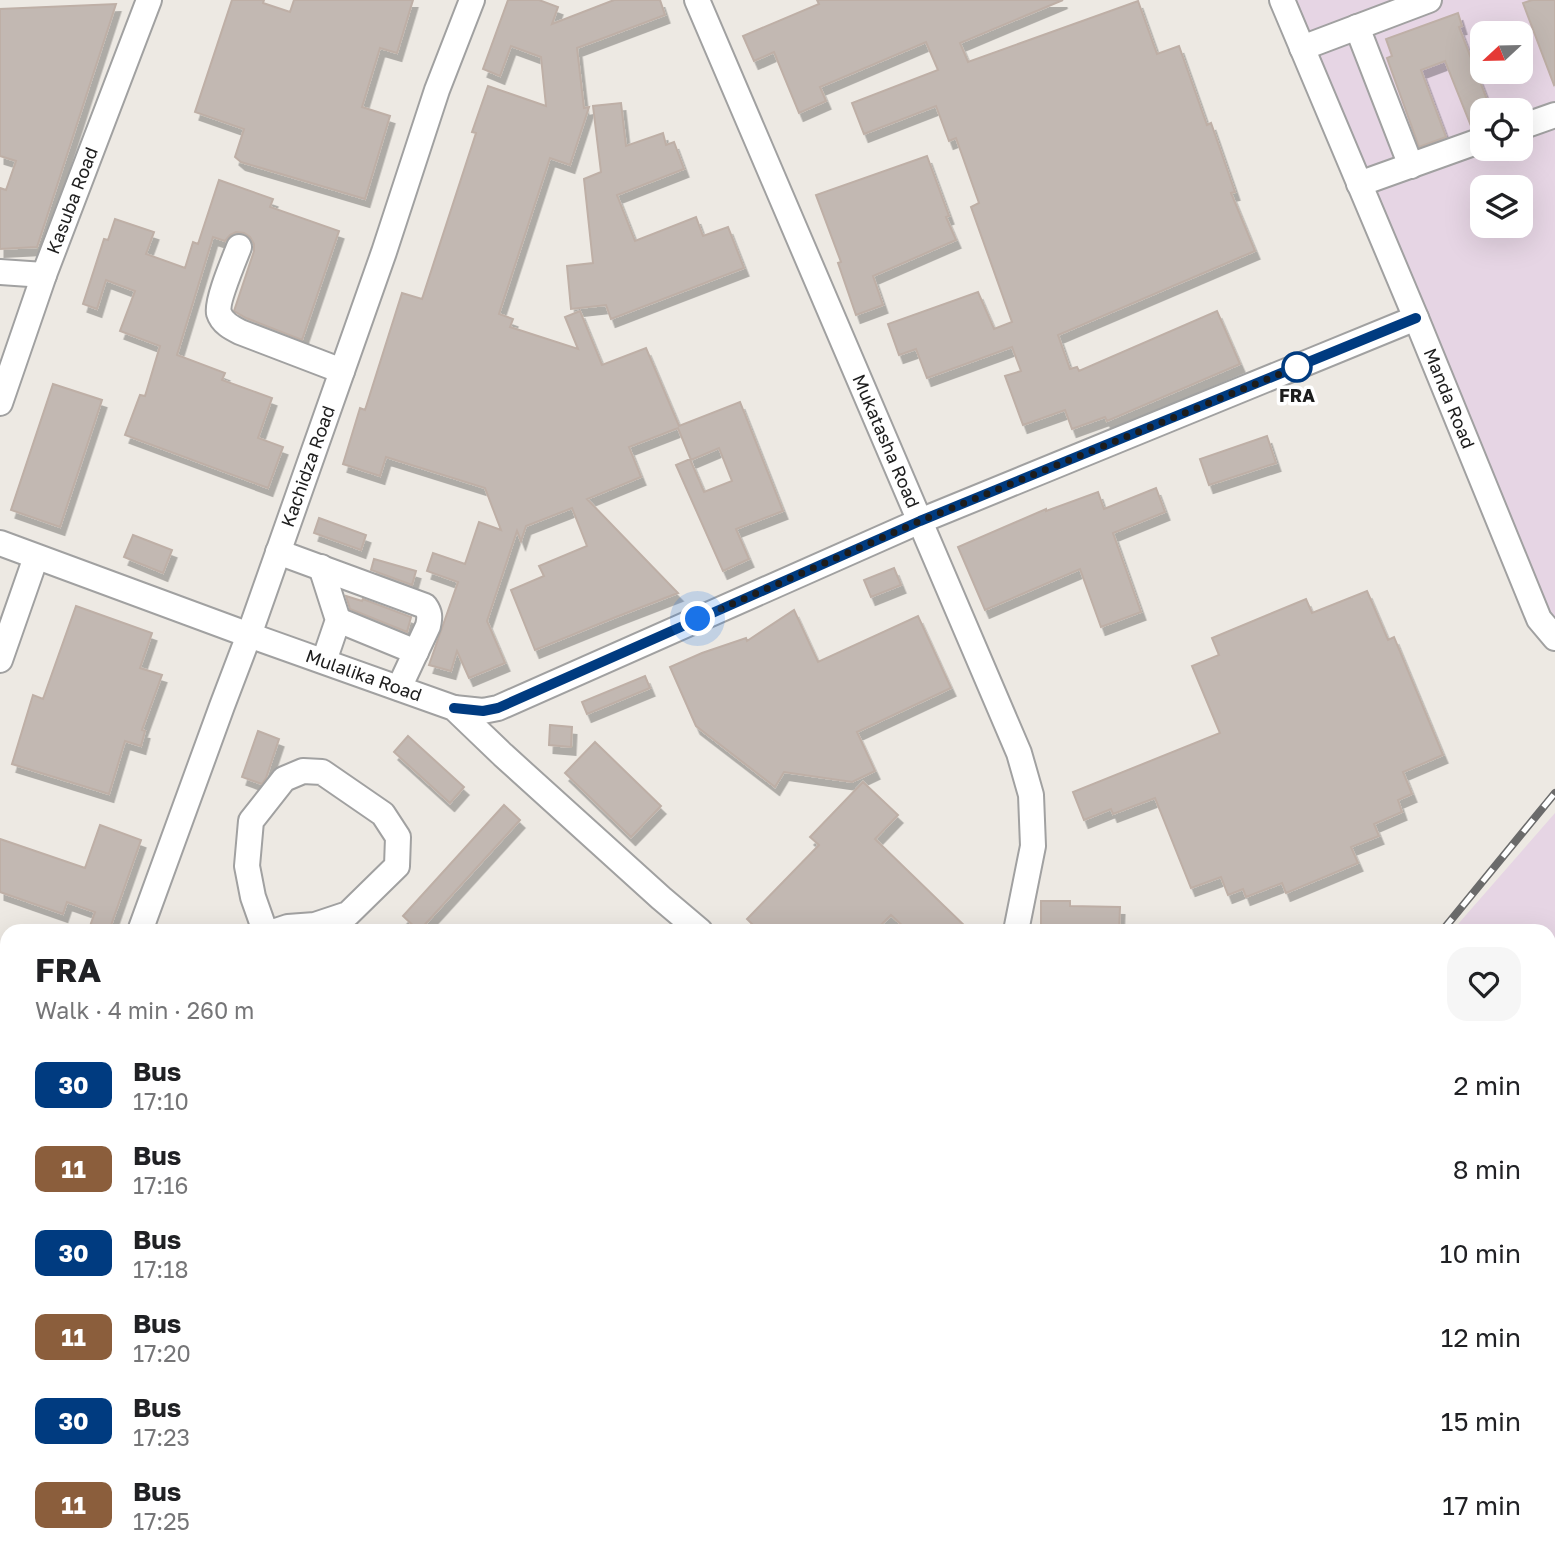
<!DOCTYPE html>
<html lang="en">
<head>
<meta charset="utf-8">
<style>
  :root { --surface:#fff; --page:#f6f6f6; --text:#202124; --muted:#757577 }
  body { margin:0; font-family:"Golos Text",sans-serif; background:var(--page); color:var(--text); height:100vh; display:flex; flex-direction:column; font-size:26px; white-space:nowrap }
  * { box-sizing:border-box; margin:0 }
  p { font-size:23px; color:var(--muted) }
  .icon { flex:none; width:38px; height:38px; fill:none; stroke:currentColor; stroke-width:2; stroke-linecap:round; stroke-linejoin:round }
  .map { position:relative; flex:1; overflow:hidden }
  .details { position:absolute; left:0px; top:924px; width:1556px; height:639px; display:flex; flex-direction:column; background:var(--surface); border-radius:21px 21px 0 0; box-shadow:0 7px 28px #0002 }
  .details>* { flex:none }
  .badge { padding:0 14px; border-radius:10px; font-size:24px; line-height:46px }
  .needle { width:46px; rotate:248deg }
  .tools { position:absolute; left:1470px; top:21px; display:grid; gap:14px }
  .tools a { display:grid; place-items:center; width:63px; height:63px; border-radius:14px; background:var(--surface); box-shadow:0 7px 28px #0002; font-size:35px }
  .you { position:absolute; width:35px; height:35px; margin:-18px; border:5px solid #fff; border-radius:50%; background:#1a73e8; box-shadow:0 0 0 10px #1a73e833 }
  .map>.badge { position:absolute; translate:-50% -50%; box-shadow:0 0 0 4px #fff }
  .round { display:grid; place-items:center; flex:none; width:74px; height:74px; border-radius:21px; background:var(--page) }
  .summary { display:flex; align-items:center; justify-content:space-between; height:119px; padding:0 35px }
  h1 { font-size:33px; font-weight:700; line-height:52px }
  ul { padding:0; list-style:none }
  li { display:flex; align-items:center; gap:21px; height:84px; padding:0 35px }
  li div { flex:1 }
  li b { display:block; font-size:26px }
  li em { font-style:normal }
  li .badge { min-width:77px; font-weight:700; text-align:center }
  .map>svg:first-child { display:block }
</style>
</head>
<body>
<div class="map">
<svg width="1555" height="1562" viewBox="0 0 1555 1562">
  <defs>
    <filter id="shadow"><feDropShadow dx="4.5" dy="8" stdDeviation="0" flood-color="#0004"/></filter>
  </defs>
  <rect width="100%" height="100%" fill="#ede9e3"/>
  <path fill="#e6d5e4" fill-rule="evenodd" d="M1273,0H1555V624L1539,627ZM1482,33H1521V72H1482ZM1482,110H1521V149H1482ZM1482,187H1521V226H1482Z
    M1555,813V1562H908L913,1556H1549V931H1452Z"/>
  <path fill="#c2b8b2" stroke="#beafa6" stroke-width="2" filter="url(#shadow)" d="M232,0H264L263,3L290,12L294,0H413L397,53L380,48L362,107L390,116L365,199L241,162L235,157L244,129L195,112Z
    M508,0H539L558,7L552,24L614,0H660L665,15L577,48L584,108L589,107L570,165L550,158L499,314L513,319L510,327L578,349L565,317L580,311L602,365L646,348L679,426L740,402L783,511L736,529L749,559L723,571L676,465L690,459L704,492L732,481L719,448L691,460L678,428L629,447L641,477L587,499L678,593L616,617L535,650L511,590L544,576L539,566L587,546L572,508L526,526L521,541L517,531L487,621L505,663L469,678L457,651L451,671L429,665L458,582L427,571L433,553L465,564L479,522L501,530L485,488L386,457L380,476L343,464L360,408L365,410L402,293L422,299L476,133L472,132L488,86L546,106L541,57L511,46L500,76L483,69Z
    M817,0H1063L960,43L968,62L1138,1L1157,54L1179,46L1207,125L1211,123L1235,192L1231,193L1255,251L1058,335L1070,369L1077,367L1079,371L1217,311L1240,364L1107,421L1105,417L1072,429L1065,410L1023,425L1005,376L1021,371L1012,347L927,378L916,349L899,355L888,324L978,292L994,329L1012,322L971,207L979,203L956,138L949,141L936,106L864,134L852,103L938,70L926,42L820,87L826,101L799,113L774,52L754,61L743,36L819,4Z
    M1532,0H1555V84L1554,85L1523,3Z
    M116,4L37,247L0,249V188L6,190L16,161L0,156V9Z
    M1458,13L1462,26L1459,27L1489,105L1486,106L1487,110H1482V122L1471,126L1445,61L1421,70L1446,137L1419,147L1387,58L1392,56L1386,39Z
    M621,103L626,146L663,133L666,145L674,142L684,169L617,195L635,241L696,217L703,236L728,227L744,268L611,319L606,305L571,309L567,266L593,263L584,179L601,172L593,106Z
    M927,156L949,216L946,217L956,240L873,276L883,305L856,315L838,263L841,262L816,195Z
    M219,180L273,199L270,207L339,231L302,340L246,318L234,311L254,251V244L250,237L244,233L236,232L230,235L225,241L213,237L177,355L225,373L222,380L272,398L258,438L283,447L268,488L125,435L140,395L145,396L160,346L120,331L135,291L106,280L97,309L83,304L104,239L108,240L115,219L154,232L146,254L185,268L193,242L198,244Z
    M53,384L102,400L60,527L11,510Z
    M1267,436L1276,463L1209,485L1200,459Z
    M1156,488L1165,512L1113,533L1141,612L1101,627L1080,569L985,610L958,547L1046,509V511L1098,492L1104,509Z
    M319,518L366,535L361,550L314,533Z
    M133,535L172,550L163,573L124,557Z
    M374,559L416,571L412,585L371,570Z
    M894,568L901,585L871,597L864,580Z
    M1367,591L1388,640L1394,637L1443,755L1403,772L1412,794L1398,800L1402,812L1374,824L1379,836L1351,847L1358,863L1286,893L1282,883L1246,897L1243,889L1228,895L1221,877L1191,888L1155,798L1113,814L1111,809L1084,820L1073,792L1220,733L1192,666L1219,655L1212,638L1306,599L1312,613Z
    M346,596L362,601L363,599L411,617L407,632L350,609Z
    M76,606L152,633L140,668L162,675L142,730L145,731L141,746L125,741L109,794L12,764L33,695L43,699Z
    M794,610L818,662L918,616L951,688L857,732L875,771L852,782L784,772L775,787L696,726L670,667L702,653L746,638L747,641Z
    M645,676L650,688L587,714L582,702Z
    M550,725L572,727L571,747L549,745Z
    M258,731L279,739L266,778L262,784L242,777Z
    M408,736L464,787L450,803L394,752Z
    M595,742L661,806L631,837L565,773Z
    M863,782L898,815L875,839L970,931H908L891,915L875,931H759L747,919L819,845L810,837Z
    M504,805L520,820L419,931L403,916Z
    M100,825L141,840L109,931L90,926L95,912L67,902L63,914L0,892V839L85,868Z
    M1041,901H1070V906L1120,907L1119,931H1041Z"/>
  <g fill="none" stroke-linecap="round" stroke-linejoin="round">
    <defs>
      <g id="minor">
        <path id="s1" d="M697,0L1019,753L1031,795L1033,846L1016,931"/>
        <path id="s2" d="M1282,0L1416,318L1539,619L1555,638"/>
        <path d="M1357,27L1411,166"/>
        <path d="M1302,48L1429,0"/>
        <path d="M1521,127L1555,115"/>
        <path d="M1359,184L1482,140"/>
        <path d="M239,247C234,260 216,302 219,313C222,323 232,328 240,332L342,371"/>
        <path d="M0,272L44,275"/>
        <path id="s3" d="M0,403L44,275L149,0"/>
        <path id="s4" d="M0,543L249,635L454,708L503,755L661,898L700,931"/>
        <path d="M278,552L425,606C430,613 430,617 428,626L399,688"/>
        <path d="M321,567L338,620L324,661"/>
        <path d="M338,620L416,652"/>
        <path d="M0,660L36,557"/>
        <path d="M454,708L483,711L498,708L920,521L1416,318"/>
        <path id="s5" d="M140,931L222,706L249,635L384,252L437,90L472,0"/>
        <path d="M265,931L253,897L247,866L251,821L284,779L303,771L322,772L383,814L398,837L397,866L348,914L315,925L288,927L276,931"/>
        <path d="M0,1202L7,1194"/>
        <path d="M0,1273L7,1279"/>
        <path d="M320,1556L327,1562"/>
        <path d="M532,1562L538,1556"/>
      </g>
    </defs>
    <use href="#minor" stroke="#a1a1a1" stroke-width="28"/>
    <use href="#minor" stroke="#fff" stroke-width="24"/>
    <defs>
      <path id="rail" d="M1442,931L1555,793
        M902,1562L907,1556"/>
    </defs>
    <use href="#rail" stroke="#6b6b6b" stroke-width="8"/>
    <use href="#rail" stroke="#fff" stroke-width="5" stroke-dasharray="16" stroke-linecap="butt"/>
  </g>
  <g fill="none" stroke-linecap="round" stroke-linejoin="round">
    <defs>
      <path id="line" d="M454,708L483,711L498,708L920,521L1416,318"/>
    </defs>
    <use href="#line" stroke="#fff" stroke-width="16"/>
    <use href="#line" stroke="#003b80" stroke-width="10"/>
    <path stroke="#1d1d1d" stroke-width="7" stroke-dasharray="0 12.6" d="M698,619L920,521L1297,367"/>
  </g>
  <circle fill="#fff" stroke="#003b80" stroke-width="3.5" cx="1297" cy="367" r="14"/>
  <g text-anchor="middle" stroke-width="7" stroke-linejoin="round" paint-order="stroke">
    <g font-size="18" fill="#1d1d1d" stroke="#fff">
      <text dy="6" stroke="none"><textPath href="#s3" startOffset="215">Kasuba Road</textPath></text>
      <text dy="6" stroke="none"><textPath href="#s2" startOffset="432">Manda Road</textPath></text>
      <text dy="6" stroke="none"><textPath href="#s1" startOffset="480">Mukatasha Road</textPath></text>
      <text dy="6" stroke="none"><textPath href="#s5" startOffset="494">Kachidza Road</textPath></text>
      <text dy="6" stroke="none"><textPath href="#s4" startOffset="387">Mulalika Road</textPath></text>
    </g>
    <g font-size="18" font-weight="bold" fill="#1d1d1d" stroke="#fff">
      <text x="1297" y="402">FRA</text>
    </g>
  </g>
</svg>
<div class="tools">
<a><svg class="needle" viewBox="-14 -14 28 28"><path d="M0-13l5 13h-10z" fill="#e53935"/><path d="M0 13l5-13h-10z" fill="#757577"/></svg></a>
<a><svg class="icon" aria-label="locate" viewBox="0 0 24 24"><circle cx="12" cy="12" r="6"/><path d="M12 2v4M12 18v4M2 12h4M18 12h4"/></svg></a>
<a><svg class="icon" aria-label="layers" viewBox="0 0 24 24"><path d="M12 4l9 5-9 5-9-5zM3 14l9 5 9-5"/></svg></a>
</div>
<div class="you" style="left:698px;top:619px"></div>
<section class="details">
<div class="summary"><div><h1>FRA</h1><p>Walk · 4 min · 260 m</p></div><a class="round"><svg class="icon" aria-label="heart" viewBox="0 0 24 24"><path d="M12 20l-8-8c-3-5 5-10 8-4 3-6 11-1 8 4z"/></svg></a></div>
<ul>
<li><span class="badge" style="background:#003b80;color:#fff">30</span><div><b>Bus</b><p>17:10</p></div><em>2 min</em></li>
<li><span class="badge" style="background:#8b5e3c;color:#fff">11</span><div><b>Bus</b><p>17:16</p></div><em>8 min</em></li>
<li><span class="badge" style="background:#003b80;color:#fff">30</span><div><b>Bus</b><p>17:18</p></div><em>10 min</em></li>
<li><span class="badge" style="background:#8b5e3c;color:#fff">11</span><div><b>Bus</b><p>17:20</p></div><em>12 min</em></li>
<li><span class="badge" style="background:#003b80;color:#fff">30</span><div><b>Bus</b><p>17:23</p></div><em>15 min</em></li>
<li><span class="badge" style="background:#8b5e3c;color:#fff">11</span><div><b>Bus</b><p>17:25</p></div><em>17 min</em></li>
</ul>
</section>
</div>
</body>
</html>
